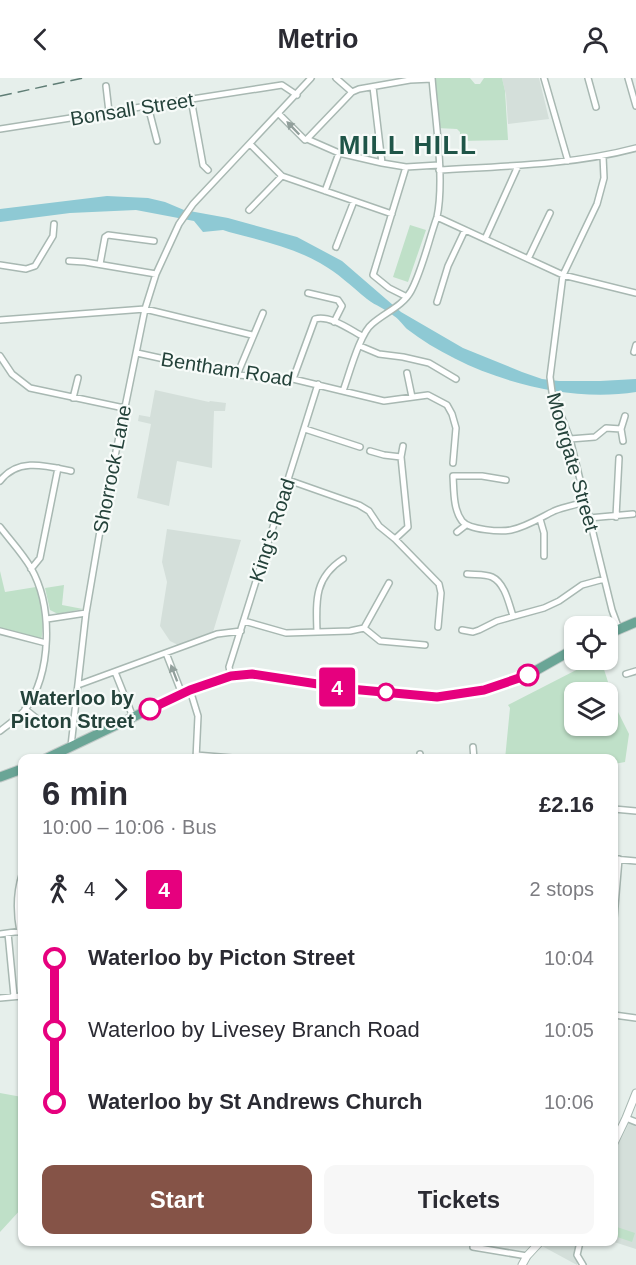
<!DOCTYPE html>
<html lang="en">
<head>
<meta charset="utf-8">
<style>
  :root { --surface:#fff; --page:#f7f7f7; --text:#2b2b33; --muted:#7c7c81; --accent:#855347 }
  body { margin:0; font-family:Arial,sans-serif; background:var(--page); color:var(--text); height:100vh; display:flex; flex-direction:column; font-size:22px; white-space:nowrap }
  * { box-sizing:border-box; margin:0 }
  p { font-size:20px; color:var(--muted) }
  .icon { flex:none; width:33px; height:33px; fill:none; stroke:currentColor; stroke-width:2; stroke-linecap:round; stroke-linejoin:round }
  .map { position:relative; flex:1; overflow:hidden }
  .drawer { position:absolute; left:18px; top:676px; width:600px; height:492px; display:flex; flex-direction:column; background:var(--surface); border-radius:12px; box-shadow:0 2px 4px #0004 }
  .drawer>* { flex:none }
  .badge { padding:0 12px; border-radius:4px; font-size:21px; line-height:39px }
  .controls { position:absolute; left:564px; top:538px; display:grid; gap:12px }
  .controls a { display:grid; place-items:center; width:54px; height:54px; border-radius:12px; background:var(--surface); box-shadow:0 2px 4px #0004; font-size:30px }
  .map>.badge { position:absolute; translate:-50% -50%; box-shadow:0 0 0 3px #fff }
  .legs { display:flex; align-items:center; gap:9px; height:66px; padding:0 24px; font-size:20px }
  .legs p { margin-inline-start:auto }
  .headline { display:flex; align-items:center; justify-content:space-between; height:102px; padding:0 24px }
  h1 { font-size:33px; font-weight:600; line-height:45px }
  .cta { display:flex; gap:12px; margin-top:auto; padding:12px 24px }
  .cta a { flex:1; height:69px; border-radius:12px; background:var(--accent); color:#fff; font-size:24px; font-weight:600; line-height:69px; text-align:center }
  .cta a+a { background:var(--page); color:var(--text) }
  ul { padding:0 24px; list-style:none }
  li { display:flex; align-items:center; gap:21px; height:72px; font-size:22px }
  li i { display:grid; place-items:center; width:9px; height:100%; margin:0 8px; background:currentColor }
  li i::after { content:''; width:15px; height:15px; margin:-8px; border:4px solid; border-radius:50%; background:var(--surface) }
  li p { margin-inline-start:auto }
  li:first-child i { background:linear-gradient(#0000 50%,currentColor 0) }
  li:last-child i { background:linear-gradient(currentColor 50%,#0000 0) }
  header { display:flex; justify-content:space-between; align-items:center; height:78px; padding:0 24px; background:var(--surface); font-size:27px; font-weight:600 }
  .map>svg:first-child { display:block }
</style>
</head>
<body>
<header><svg class="icon" aria-label="back" viewBox="0 0 24 24"><path d="M15 5l-7 7 7 7"/></svg>Metrio<svg class="icon" aria-label="person" viewBox="0 0 24 24"><circle cx="12" cy="8" r="4"/><path d="M4 21q1-7 8-7t8 7"/></svg></header>
<div class="map">
<svg width="636" height="1187" viewBox="0 0 636 1187">
  <rect width="100%" height="100%" fill="#e6efeb"/>
  <path fill="#d4dfda" d="M502,0H539L549,41L508,46L506,17Z
    M155,312L209,324L210,323L226,325L225,333H214L212,390L177,383L169,428L137,420L151,346L138,343L139,337L150,339Z
    M167,451L241,462L213,554L178,567L170,563L160,548L167,504L162,484Z
    M629,1045L636,1046V1171L614,1164V1075Z
    M546,1164H582L577,1187L542,1168Z"/>
  <path fill="#bfe0c8" fill-rule="evenodd" d="M434,0H470L475,6H480L484,0H502L505,13L508,62L460,63V54L457,51L437,50Z
    M410,147L426,152L408,204L393,199Z
    M0,493L5,514L36,509C43,529 45,543 41,563L0,551Z
    M64,507L62,527L83,531L58,536L50,532L45,510Z
    M582,582H601L617,632L629,656L625,684L614,686V681H505L510,630L508,627L584,588ZM574,615H608V648H574Z
    M0,1015L22,1019V1130L0,1154Z
    M614,1148L635,1155L632,1164L614,1158Z"/>
  <path fill="#8ec9d4" d="M107,118L148,120L165,124L184,132L228,140L297,159L342,183L401,234L463,270L522,294L542,301L559,303H600L636,301V314C561,326 467,297 407,251C403,247 399,241 394,238C386,231 376,228 367,221C351,208 338,195 320,185C292,169 260,162 229,154L223,152L203,154L194,143L136,132L70,135L0,144V131Z"/>
  <g fill="none" stroke-linecap="round" stroke-linejoin="round">
    <defs>
      <path id="minor" d="M336,0L352,14
        M544,0L568,83
        M588,0L596,29
        M628,0L636,28
        M106,8L109,34
        M373,9L382,85
        M191,21L203,87L208,92
        M148,28L157,63
        M279,36L305,62L307,61L339,75L382,85L406,89L439,87
        M0,51L282,7L297,17
        M307,61L352,14L359,11L410,2L432,1
        M250,66L282,98L392,136
        M603,78L604,100L597,126L563,197L550,299L552,314L570,361L612,532L619,551
        M406,89L373,197L389,210L407,219
        M439,92C505,88 572,87 636,70
        M325,113L339,75
        M249,132L282,98
        M437,139L563,197L636,215
        M485,161L518,88
        M336,169L354,123
        M528,181L550,135
        M69,183L85,184L156,196
        M100,186L105,159L108,157L154,163
        M0,187L26,191L35,188L53,158L54,146
        M308,215L338,222L342,228L334,244
        M437,224L448,188L465,152
        M0,242L145,231L252,257
        M360,268L379,276L403,279L429,285L456,301
        M634,274L636,267
        M137,275L237,297L293,301L384,323L428,317L447,327L452,336L456,350L453,385
        M0,278L12,296L30,310L124,330
        M407,295L412,319
        M237,297L263,235
        M293,301L315,241C330,237 349,251 362,258
        M343,313C349,297 360,255 372,246C384,235 403,228 411,213C422,193 429,161 437,139C445,101 435,39 432,0
        M73,320L78,300
        M305,351L360,369
        M570,361L595,359L606,350L621,351
        M623,363L621,351L625,338
        M370,373L384,377L401,379
        M288,402L359,427L369,433L379,448L395,461L439,506L441,515L438,549
        M506,402L482,398H453C454,412 453,431 462,443C469,452 501,454 511,452C526,449 540,440 554,433C564,429 575,427 585,424
        M0,403C18,379 47,388 71,393
        M616,439L619,380
        M589,440L633,436
        M540,441L544,455V478
        M0,449C10,462 23,476 31,490C53,529 52,595 25,632C18,640 8,647 0,653
        M457,454L466,447
        M395,461L408,449L401,379L403,368
        M31,491L40,480L58,390
        M467,496C474,497 485,496 492,499C505,505 509,526 513,538
        M47,541L86,535
        M244,543L286,555L350,553L364,550L389,505
        M364,550L380,563L425,567
        M462,552L473,554L479,552L497,543L544,530L559,523L582,507L604,501
        M0,553L46,565
        M317,554C316,523 314,500 343,481
        M166,575L182,616
        M115,594L133,639
        M626,596L636,593
        M231,598L229,589L318,306
        M78,607L217,556L241,553
        M190,612L198,638L196,681
        M25,631L45,647
        M71,668L86,535L101,447L145,231L156,196L179,146L193,126L311,0
        M473,669L474,681
        M420,676L421,681
        M196,677L244,681
        M614,731L636,733
        M614,781L636,783
        M614,840L619,781
        M20,854C16,833 16,816 22,797
        M8,855L14,918
        M0,856L22,853
        M0,920L22,918
        M614,937L636,940
        M626,1040L636,1044
        M580,1164L577,1177L583,1187
        M473,1169L527,1178"/>
      <path id="tertiary" d="M614,1065L626,1040L636,1015
        M522,1187L527,1178L540,1164"/>
      <path id="primary" d="M608,556L636,544
        M45,681L190,612L231,598L252,596L350,611L442,619L484,612L528,597L574,571
        M0,699L22,691"/>
    </defs>
    <use href="#minor" stroke="#a8b8b2" stroke-width="8"/>
    <use href="#tertiary" stroke="#a8b8b2" stroke-width="9"/>
    <use href="#primary" stroke="#c2cac8" stroke-width="11"/>
    <use href="#minor" stroke="#fff" stroke-width="5"/>
    <use href="#tertiary" stroke="#fff" stroke-width="7"/>
    <use href="#primary" stroke="#6aa596" stroke-width="9"/>
    <path stroke="#5f7d75" stroke-width="1.5" stroke-dasharray="12 6" stroke-linecap="butt" d="M0,18L83,0"/>
  </g>
  <defs><path id="oneway-solid" d="M-6-.8H1V-3.2L6.5 0L1 3.2V.8H-6Z" transform="scale(1.5)"/></defs>
  <g fill="#92a09c">
    <use href="#oneway-solid" transform="translate(293 50) rotate(-134)"/>
    <use href="#oneway-solid" transform="translate(174 595) rotate(-111)"/>
  </g>
  <g fill="none" stroke-linecap="round" stroke-linejoin="round">
    <defs>
      <path id="line-1" d="M150,631L190,612L231,598L252,596L350,611L437,619L484,612L528,597"/>
    </defs>
    <use href="#line-1" stroke="#fff" stroke-width="14"/>
    <use href="#line-1" stroke="#e6007e" stroke-width="9"/>
  </g>
  <g fill="#fff" stroke="#e6007e" stroke-width="3">
    <circle cx="528" cy="597" r="10"/>
    <circle cx="386" cy="614" r="8"/>
    <circle cx="150" cy="631" r="10"/>
  </g>
  <g text-anchor="middle" stroke-width="4.5" stroke-linejoin="round" paint-order="stroke">
    <g font-size="20" fill="#24423a" stroke="#f7fbf9">
      <text transform="translate(132 31) rotate(-9)" y="7">Bonsall Street</text>
      <text transform="translate(227 291) rotate(9)" y="7">Bentham Road</text>
      <text transform="translate(573 384) rotate(74)" y="7">Moorgate Street</text>
      <text transform="translate(112 391) rotate(-79)" y="7">Shorrock Lane</text>
      <text transform="translate(272 452) rotate(-72)" y="7">King's Road</text>
    </g>
    <g font-size="20" font-weight="bold" fill="#24423a" stroke="#f7fbf9" text-anchor="end">
      <text x="134" y="627">Waterloo by<tspan x="134" dy="23">Picton Street</tspan></text>
    </g>
    <g font-size="26" font-weight="bold" letter-spacing="1.5" fill="#1f5548" stroke="#f7fbf9">
      <text x="408" y="76">MILL HILL</text>
    </g>
  </g>
</svg>
<div class="controls">
<a><svg class="icon" aria-label="locate" viewBox="0 0 24 24"><circle cx="12" cy="12" r="6"/><path d="M12 2v4M12 18v4M2 12h4M18 12h4"/></svg></a>
<a><svg class="icon" aria-label="layers" viewBox="0 0 24 24"><path d="M12 4l9 5-9 5-9-5zM3 14l9 5 9-5"/></svg></a>
</div>
<b class="badge" style="left:337px;top:609px;background:#e6007e;color:#fff">4</b>
<section class="drawer">
<div class="headline"><div><h1>6 min</h1><p>10:00 – 10:06 · Bus</p></div><b>£2.16</b></div>
<div class="legs"><svg class="icon" aria-label="walk" viewBox="0 0 24 24"><circle cx="13" cy="4" r="2"/><path d="M13 8l-2 6 4 7M11 14l-3 7M7 12l3-4h3l4 4"/></svg>4<svg class="icon" aria-label="forward" viewBox="0 0 24 24"><path d="M9 5l7 7-7 7"/></svg><b class="badge" style="background:#e6007e;color:#fff">4</b><p>2 stops</p></div>
<ul>
<li><i style="color:#e6007e"></i><b>Waterloo by Picton Street</b><p>10:04</p></li>
<li><i style="color:#e6007e"></i><span>Waterloo by Livesey Branch Road</span><p>10:05</p></li>
<li><i style="color:#e6007e"></i><b>Waterloo by St Andrews Church</b><p>10:06</p></li>
</ul>
<div class="cta"><a>Start</a><a>Tickets</a></div>
</section>
</div>
</body>
</html>
